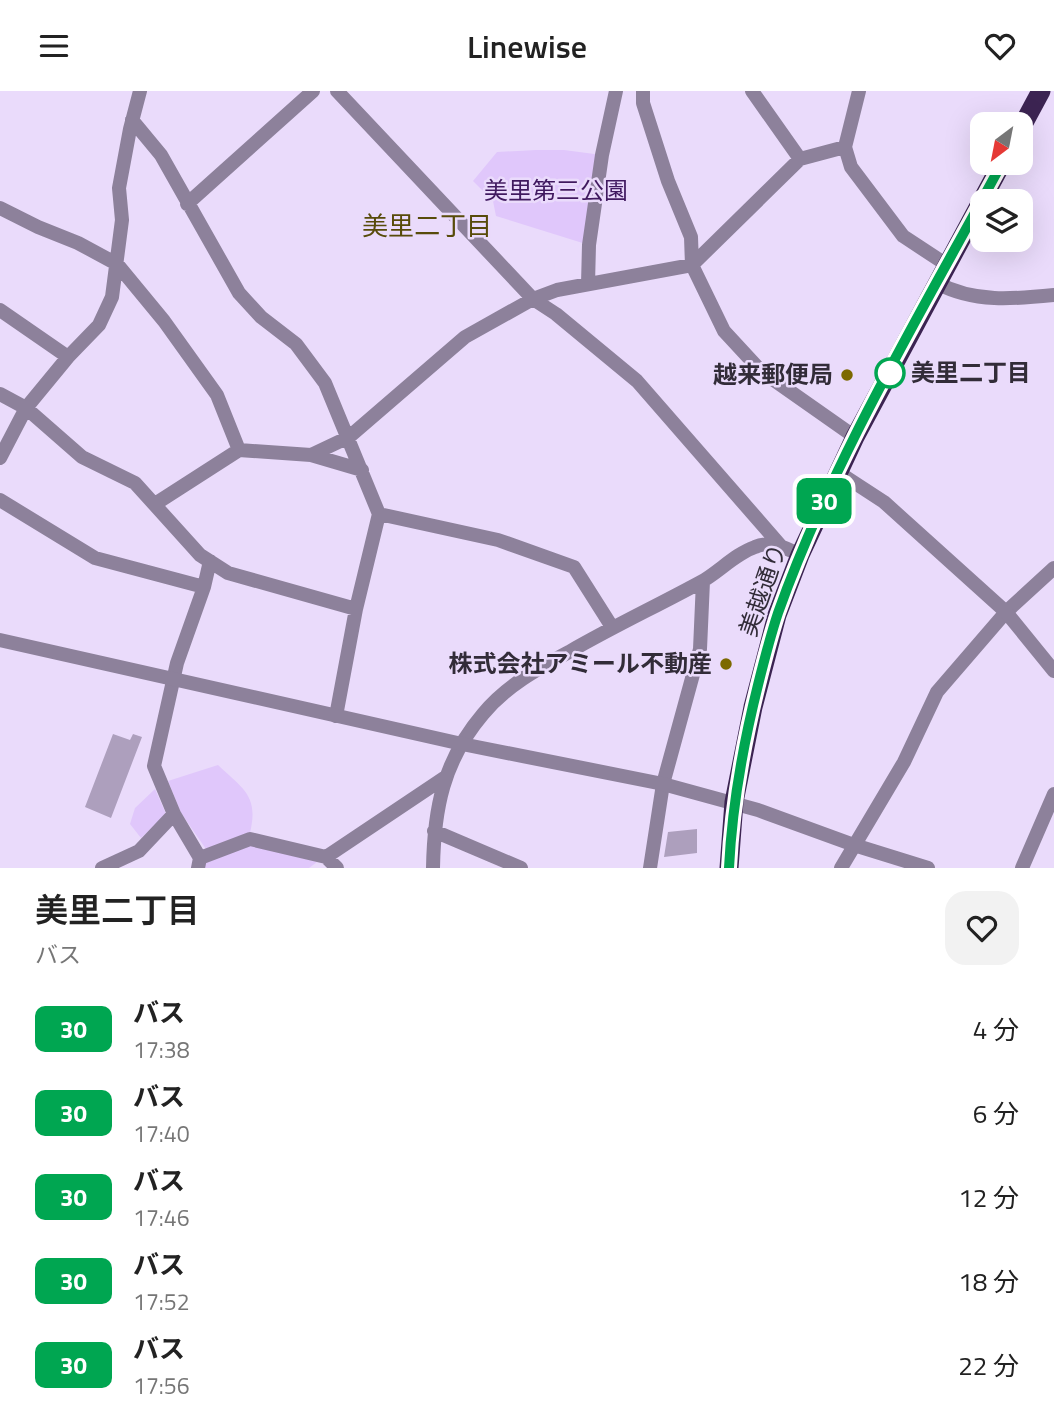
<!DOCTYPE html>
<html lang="ja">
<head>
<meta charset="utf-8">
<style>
  :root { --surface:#fff; --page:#f2f2f2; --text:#222; --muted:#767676 }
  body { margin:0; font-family:"Titillium Web","Noto Sans JP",sans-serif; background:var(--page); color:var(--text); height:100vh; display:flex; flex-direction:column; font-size:26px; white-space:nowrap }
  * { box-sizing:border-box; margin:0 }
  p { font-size:23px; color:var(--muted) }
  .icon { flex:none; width:38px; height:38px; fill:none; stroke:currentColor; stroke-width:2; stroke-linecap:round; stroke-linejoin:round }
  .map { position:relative; height:777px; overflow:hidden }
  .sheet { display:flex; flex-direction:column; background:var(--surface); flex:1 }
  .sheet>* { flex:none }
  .badge { padding:0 14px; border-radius:10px; font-size:24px; line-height:46px }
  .needle { width:46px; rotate:212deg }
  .fabs { position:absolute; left:970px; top:21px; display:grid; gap:14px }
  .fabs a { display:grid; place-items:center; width:63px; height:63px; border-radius:14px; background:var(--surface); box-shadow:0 7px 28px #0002; font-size:35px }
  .map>.badge { position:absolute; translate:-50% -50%; box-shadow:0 0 0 4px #fff }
  .round { display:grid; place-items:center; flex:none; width:74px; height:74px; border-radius:21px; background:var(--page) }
  .head { display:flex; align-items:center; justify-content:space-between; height:119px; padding:0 35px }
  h1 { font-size:33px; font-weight:600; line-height:52px }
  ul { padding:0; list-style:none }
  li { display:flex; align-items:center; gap:21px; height:84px; padding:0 35px }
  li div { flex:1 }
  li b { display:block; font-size:26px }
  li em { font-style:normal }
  li .badge { min-width:77px; font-weight:700; text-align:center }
  header { display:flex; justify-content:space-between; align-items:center; height:91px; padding:0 35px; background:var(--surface); font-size:32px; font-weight:600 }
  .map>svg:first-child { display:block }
</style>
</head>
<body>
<header><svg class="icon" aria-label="menu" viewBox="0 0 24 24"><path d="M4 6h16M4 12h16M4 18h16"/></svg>Linewise<svg class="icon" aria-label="heart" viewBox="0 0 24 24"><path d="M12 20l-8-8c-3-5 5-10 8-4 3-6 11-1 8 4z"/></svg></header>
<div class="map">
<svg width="1054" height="777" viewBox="0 0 1054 777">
  <rect width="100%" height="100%" fill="#eadbfb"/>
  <path fill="#e0c7fb" d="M536,59H564L602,64L589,154L496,125L493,110L473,90L497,61Z
    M218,674C243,698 259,704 250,742L206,758L181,722L168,690Z
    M155,698L166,723L141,747L130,733L135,717Z
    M251,754L317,771L309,777H202L205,772Z"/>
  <path fill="#ad9fbd" d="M113,643L130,649L133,643L142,646L111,727L85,716Z
    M697,738V762L664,766L668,741Z"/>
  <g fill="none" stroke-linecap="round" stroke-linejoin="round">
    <path stroke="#8d819b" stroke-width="14" d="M337,0L533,208L556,223L637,290L780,454
      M643,0V12L668,90L691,146L692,174L724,240L761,280L855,346
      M752,0L800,68
      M859,0L845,56L851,76L903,145L947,174
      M132,29L161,64L239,202L261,226L296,253L325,292L379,423L356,518L336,625
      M187,113L313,0
      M0,117L38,136L78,152L117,173L164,230L217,304L239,359
      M937,192C974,212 1014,208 1054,204
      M588,193L589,154L602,64L616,0
      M0,219L68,266
      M0,303L26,317L82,366L135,392L200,464L228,482L356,518
      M311,364L362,379
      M0,367L26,317L68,266L99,234L112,206L122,129L119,97L130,38L140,0
      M0,409L95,467L204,496
      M155,413L239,359L311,364L349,346L465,246L533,208L557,199L692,174L800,68L845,56
      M379,423L498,449L574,476L612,536
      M434,740L521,777
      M326,766L444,687
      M200,767L174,723L154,675L177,572L204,496L210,470
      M102,777L139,760L174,723
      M198,777L200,767L250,748L326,766L337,777
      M433,777C434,718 443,670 483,623C506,595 537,578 569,561C612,536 657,515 701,491C719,481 735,463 755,456C771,449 786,457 800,464
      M650,777L663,693L700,558L703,490
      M841,777L904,671L937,601L1006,521L1054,477
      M1022,777L1054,703"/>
    <path stroke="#8d819b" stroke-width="14" d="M838,381L884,411L1006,521L1054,580
      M0,549L462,653L663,693L758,719L854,754L928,777"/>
    <path stroke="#3c2452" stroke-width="19" d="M1020,39L1041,0
      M729,777L734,711L753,616L777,524L800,464L855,346L1002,72"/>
  </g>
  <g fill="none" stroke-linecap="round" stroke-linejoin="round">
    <defs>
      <path id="line" d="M729,777C732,715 743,654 758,594C764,570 770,546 778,522C833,367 924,217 1002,72"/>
    </defs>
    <use href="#line" stroke="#fff" stroke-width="16"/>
    <use href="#line" stroke="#00a651" stroke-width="10"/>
  </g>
  <circle fill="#fff" stroke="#00a651" stroke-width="3.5" cx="890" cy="282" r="14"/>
  <g fill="#7c6900" stroke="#eadbfb" stroke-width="2.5">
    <circle cx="847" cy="284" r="7"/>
    <circle cx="726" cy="573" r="7"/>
  </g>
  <g text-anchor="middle" stroke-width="5" stroke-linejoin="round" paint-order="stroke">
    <g font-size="24" fill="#40195f" stroke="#eadbfb">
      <text x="556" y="108">美里第三公園</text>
    </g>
    <g font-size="24" font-weight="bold" fill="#322c38" stroke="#eadbfb" text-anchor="start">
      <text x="911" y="290">美里二丁目</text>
    </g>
    <g font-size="24" font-weight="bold" fill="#322c38" stroke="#eadbfb" text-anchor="end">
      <text x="833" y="292">越来郵便局</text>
      <text x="712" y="581">株式会社アミール不動産</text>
    </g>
    <g font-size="24" fill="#322c38" stroke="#eadbfb">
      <text transform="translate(763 499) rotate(-71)" y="8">美越通り</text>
    </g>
    <g font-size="26" fill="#584b0a" stroke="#eadbfb">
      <text x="427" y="144">美里二丁目</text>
    </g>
  </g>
</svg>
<div class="fabs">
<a><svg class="needle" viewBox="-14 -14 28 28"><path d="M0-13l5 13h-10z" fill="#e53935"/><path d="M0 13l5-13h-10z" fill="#767676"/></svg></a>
<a><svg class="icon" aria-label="layers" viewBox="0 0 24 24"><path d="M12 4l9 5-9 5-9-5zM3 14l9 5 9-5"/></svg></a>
</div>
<b class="badge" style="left:824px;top:410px;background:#00a651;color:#fff">30</b>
</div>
<section class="sheet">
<div class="head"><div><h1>美里二丁目</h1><p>バス</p></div><a class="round"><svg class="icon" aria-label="heart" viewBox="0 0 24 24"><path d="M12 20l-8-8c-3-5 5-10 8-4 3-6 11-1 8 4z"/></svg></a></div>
<ul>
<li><span class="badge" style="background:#00a651;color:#fff">30</span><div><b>バス</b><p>17:38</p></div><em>4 分</em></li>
<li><span class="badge" style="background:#00a651;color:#fff">30</span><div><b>バス</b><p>17:40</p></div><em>6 分</em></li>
<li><span class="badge" style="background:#00a651;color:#fff">30</span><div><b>バス</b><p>17:46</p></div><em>12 分</em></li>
<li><span class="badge" style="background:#00a651;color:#fff">30</span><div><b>バス</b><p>17:52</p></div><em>18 分</em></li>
<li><span class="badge" style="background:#00a651;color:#fff">30</span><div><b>バス</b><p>17:56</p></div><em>22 分</em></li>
</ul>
</section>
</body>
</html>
